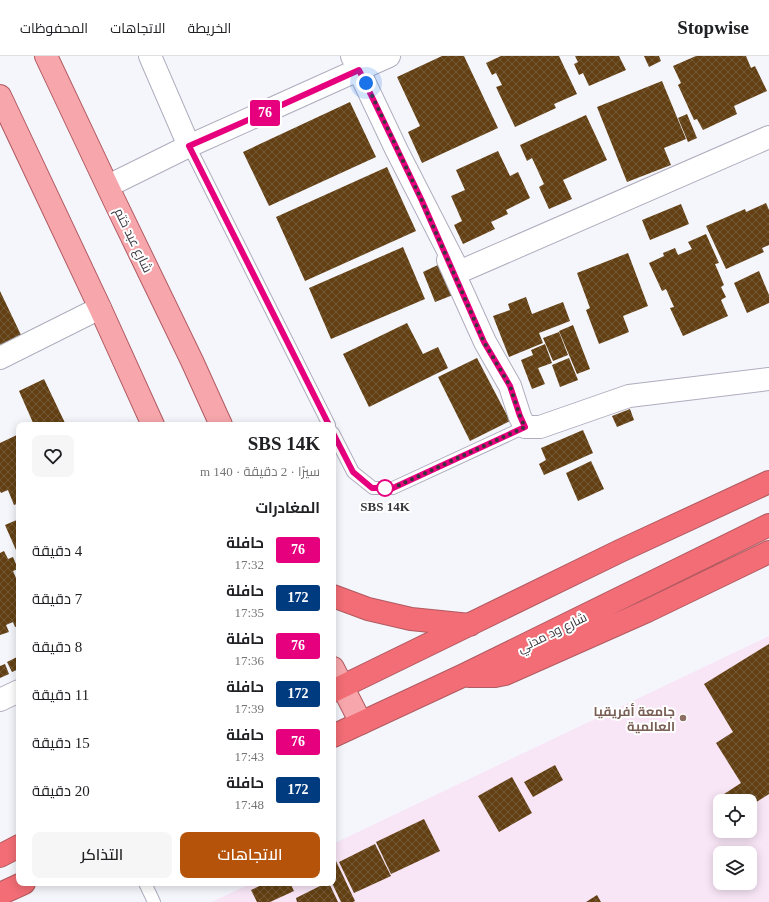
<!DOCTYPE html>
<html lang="ar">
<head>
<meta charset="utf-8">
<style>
  :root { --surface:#fff; --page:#f6f6f6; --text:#202124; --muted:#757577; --line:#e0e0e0; --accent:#b45309 }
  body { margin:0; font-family:"Times New Roman",Cairo,serif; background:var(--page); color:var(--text); direction:rtl; height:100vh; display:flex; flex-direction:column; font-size:15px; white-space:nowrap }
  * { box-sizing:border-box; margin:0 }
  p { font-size:13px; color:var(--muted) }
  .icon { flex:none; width:22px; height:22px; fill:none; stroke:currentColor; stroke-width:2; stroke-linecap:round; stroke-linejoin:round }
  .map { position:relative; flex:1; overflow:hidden; direction:ltr }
  .drawer { position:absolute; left:16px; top:366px; width:320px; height:464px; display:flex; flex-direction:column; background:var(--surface); border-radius:8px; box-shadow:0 2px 10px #0003; direction:rtl }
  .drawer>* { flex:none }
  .badge { padding:0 8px; border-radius:3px; font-size:14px; line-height:26px }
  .tools { position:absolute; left:713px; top:738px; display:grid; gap:8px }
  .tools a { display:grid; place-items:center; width:44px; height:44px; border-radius:8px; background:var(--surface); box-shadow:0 2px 10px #0003; font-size:20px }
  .you { position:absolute; width:20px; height:20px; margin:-10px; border:3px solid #fff; border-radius:50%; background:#1a73e8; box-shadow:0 0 0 6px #1a73e833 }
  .map>.badge { position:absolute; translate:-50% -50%; box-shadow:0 0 0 2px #fff }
  h2 { padding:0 16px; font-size:15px; line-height:36px }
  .round { display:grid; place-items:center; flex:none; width:42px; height:42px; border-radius:8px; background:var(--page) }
  .headline { display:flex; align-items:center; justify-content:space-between; height:68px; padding:0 16px }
  h1 { font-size:19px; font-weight:600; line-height:30px }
  .button { display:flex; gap:8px; margin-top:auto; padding:8px 16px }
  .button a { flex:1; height:46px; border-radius:8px; background:var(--accent); color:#fff; font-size:16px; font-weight:600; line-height:46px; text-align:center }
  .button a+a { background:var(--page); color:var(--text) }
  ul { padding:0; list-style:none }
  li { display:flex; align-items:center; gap:12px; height:48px; padding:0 16px }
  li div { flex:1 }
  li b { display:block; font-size:15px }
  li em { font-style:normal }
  li .badge { min-width:44px; font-weight:700; text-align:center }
  header { display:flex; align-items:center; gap:24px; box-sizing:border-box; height:56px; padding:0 20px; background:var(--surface); border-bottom:1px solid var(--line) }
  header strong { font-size:19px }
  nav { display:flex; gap:22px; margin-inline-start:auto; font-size:14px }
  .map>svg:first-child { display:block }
</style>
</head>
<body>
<header>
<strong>Stopwise</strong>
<nav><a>الخريطة</a><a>الاتجاهات</a><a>المحفوظات</a></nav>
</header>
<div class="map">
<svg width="769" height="846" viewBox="0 0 769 846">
  <defs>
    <pattern id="building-cross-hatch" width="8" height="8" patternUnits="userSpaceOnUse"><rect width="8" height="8" fill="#624013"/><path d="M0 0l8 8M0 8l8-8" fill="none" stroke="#755a37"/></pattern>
  </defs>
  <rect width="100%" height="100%" fill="#f5f5fc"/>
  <path fill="#f8e5f6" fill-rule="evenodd" d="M769,580V846H212L252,827H333V788ZM720,745H750V775H720ZM720,797H750V827H720Z"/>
  <path fill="url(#building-cross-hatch)" d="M442,0H464L498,72L422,107L408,76L420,70L397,21Z
    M501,0H559L577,38L554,48L556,52L515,71L496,31L502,29L496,17L492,19L486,7Z
    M575,0H619L626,14L589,30L583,17L579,19L574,8L578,6Z
    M644,0H659L661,5L649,11Z
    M696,0H746L751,12L755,10L767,35L734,50L737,58L703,74L697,63L694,64L678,29L681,27L673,10Z
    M662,25L686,83L664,92L671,109L627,126L597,51Z
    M350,46L376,101L269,150L243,96Z
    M687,58L697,82L688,86L678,62Z
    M586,59L607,104L563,124L572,143L549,153L539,131L544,128L532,102L527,105L520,89Z
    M498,95L510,120L518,116L530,142L506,154L508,158L491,166L495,173L463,188L454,169L462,165L451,140L465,134L456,114Z
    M387,111L416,175L305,225L276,161Z
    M766,147L769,154V189L762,192L764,196L726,213L706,170L745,153L746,156Z
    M681,148L689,168L650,184L642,164Z
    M706,178L719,207L715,208L724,229L721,231L726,241L721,244L728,260L683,280L670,252L674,251L666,233L662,235L649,207L664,200L663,197L675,192L678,199L692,193L688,186Z
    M403,191L425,243L331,283L309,232Z
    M628,197L648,250L623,260L629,276L599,288L586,254L590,252L577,217Z
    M440,208L453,239L435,246L423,216Z
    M759,215L769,239V247L747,257L734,227Z
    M0,235L22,281L0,291Z
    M526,241L532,258L563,246L570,265L539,277L543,287L509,301L493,260L510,254L508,248Z
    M407,267L423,298L438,291L448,312L369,351L343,298Z
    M573,269L590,313L577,318L559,275Z
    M559,276L568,299L553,305L543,282Z
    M545,288L552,307L538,312L545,328L532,333L521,304L533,299L531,294Z
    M477,302L510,365L470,385L438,321Z
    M569,302L578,324L560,331L552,309Z
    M44,323L65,367L61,369H34L19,335Z
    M630,353L634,364L617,371L612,360Z
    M583,374L593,397L544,419L539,408L546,404L541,392Z
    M19,378V447L14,449L8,434L1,437L0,435V387Z
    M591,405L604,433L578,445L566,417Z
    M19,463V501L5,469Z
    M4,495L8,503L13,501L18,513L13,515L19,529V570L15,571L13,566L6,569L9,576L0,579V497Z
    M769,588V738L750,750V745H724L721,740L741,727L716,687L733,676L704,628Z
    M19,600V613L12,616L7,606Z
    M5,608L9,618L0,622V610Z
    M555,709L563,724L533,741L524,726Z
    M512,721L532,757L499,776L478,740Z
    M424,763L440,795L391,818L376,786Z
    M375,788L391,820L354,837L339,806Z
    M336,805L355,845L353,846H341L332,827H333V807Z
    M266,827H290L294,835L270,846H257L251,834Z
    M326,827H329L338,846H297L296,842Z
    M597,839L601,846H586Z"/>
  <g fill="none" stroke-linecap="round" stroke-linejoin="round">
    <defs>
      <path id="lane" d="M189,90L329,369
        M333,377L353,416L373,432H393L525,371
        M145,827L154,846"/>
      <path id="street" d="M150,0L189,90
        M352,0L397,95L459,216L769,81
        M108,130L189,90L389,0
        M448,204L485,286L510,330L520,361L525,371H540L629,340L769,323
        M0,302L100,252
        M0,644L19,635"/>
      <path id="primary" d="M46,0L114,144L192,305L221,369
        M0,40L100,252L153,369
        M333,612L361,667"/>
      <path id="highway" d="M333,540L368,553L411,563L470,569
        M469,620H495L505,618L647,555L769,496
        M333,635L620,495L769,426
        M333,680L462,620L769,469
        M0,800L19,790
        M0,838L24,827"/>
    </defs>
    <use href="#lane" stroke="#afadbe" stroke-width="14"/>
    <use href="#street" stroke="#afadbe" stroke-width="24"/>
    <use href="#primary" stroke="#b15a61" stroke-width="24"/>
    <use href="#highway" stroke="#b15a61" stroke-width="24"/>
    <use href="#lane" stroke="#fff" stroke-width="12"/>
    <use href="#street" stroke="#fff" stroke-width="22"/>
    <use href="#primary" stroke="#f7a7ac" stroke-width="22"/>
    <use href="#highway" stroke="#f26d75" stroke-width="22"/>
  </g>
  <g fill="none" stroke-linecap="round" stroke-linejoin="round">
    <defs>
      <path id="line" d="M329,369L189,90L264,57L359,14L422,145L484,286L510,330L520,360L525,371L393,432H372L353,416L333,377"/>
    </defs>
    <use href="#line" stroke="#fff" stroke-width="9"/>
    <use href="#line" stroke="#e6007e" stroke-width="6"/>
    <path stroke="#37363d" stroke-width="4" stroke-dasharray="0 7.2" d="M366,27L422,145L484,286L510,330L520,360L525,371L393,432H383H385"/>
  </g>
  <circle fill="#fff" stroke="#e6007e" stroke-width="2" cx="385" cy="432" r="8"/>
  <circle fill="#8d6e63" stroke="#fff" stroke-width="1.5" cx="683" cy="662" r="4"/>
  <g text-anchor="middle" stroke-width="4" stroke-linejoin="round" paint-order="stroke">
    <g font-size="13" fill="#37363d" stroke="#fff">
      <text transform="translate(134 184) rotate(64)" y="5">شارع عبد ختم</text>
      <text transform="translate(552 576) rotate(-26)" y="5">شارع ود مدني</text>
    </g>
    <g font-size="13" font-weight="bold" fill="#37363d" stroke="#fff">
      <text x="385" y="455">SBS 14K</text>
    </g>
    <g font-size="13" font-weight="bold" fill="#785e54" stroke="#fff" text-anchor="end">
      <text x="675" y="660">جامعة أفريقيا<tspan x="675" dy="15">العالمية</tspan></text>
    </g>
  </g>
</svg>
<div class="tools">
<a><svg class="icon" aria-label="locate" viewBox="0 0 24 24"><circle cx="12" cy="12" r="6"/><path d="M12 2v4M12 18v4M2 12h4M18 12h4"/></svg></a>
<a><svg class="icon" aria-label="layers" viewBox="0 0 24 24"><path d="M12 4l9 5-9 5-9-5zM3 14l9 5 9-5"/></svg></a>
</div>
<div class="you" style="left:366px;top:27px"></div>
<b class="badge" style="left:265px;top:57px;background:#e6007e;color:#fff">76</b>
<section class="drawer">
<div class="headline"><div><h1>SBS 14K</h1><p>سيرًا · 2 دقيقة · 140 m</p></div><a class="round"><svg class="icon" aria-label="heart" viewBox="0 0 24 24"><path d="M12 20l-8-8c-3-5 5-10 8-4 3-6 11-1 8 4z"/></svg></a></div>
<h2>المغادرات</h2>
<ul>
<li><span class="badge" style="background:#e6007e;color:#fff">76</span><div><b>حافلة</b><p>17:32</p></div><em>4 دقيقة</em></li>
<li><span class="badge" style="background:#003b80;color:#fff">172</span><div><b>حافلة</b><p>17:35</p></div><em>7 دقيقة</em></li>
<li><span class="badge" style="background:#e6007e;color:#fff">76</span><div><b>حافلة</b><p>17:36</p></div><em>8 دقيقة</em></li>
<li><span class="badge" style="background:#003b80;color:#fff">172</span><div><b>حافلة</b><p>17:39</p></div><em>11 دقيقة</em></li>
<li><span class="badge" style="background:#e6007e;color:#fff">76</span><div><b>حافلة</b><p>17:43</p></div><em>15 دقيقة</em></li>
<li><span class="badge" style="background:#003b80;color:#fff">172</span><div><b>حافلة</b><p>17:48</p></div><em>20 دقيقة</em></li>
</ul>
<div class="button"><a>الاتجاهات</a><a>التذاكر</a></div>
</section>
</div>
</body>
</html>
